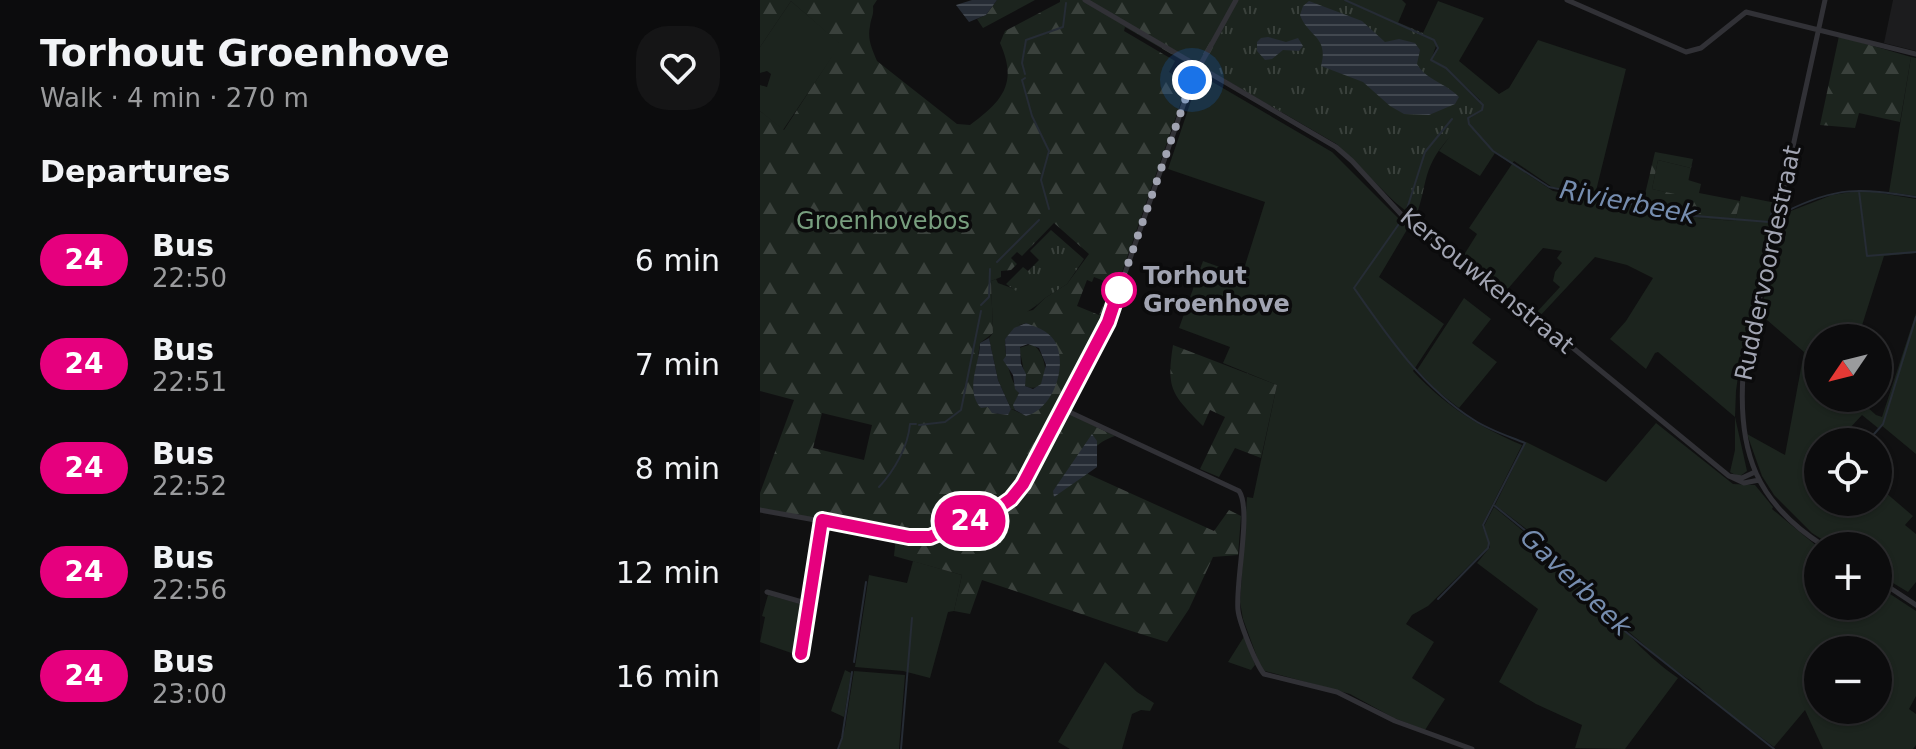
<!DOCTYPE html>
<html lang="en">
<head>
<meta charset="utf-8">
<style>
  :root { --surface:#0c0c0d; --page:#151516; --text:#f1f3f6; --muted:#9a9b9d; --line:#2c2c2e }
  body { margin:0; font-family:"DejaVu Sans",sans-serif; background:var(--page); color:var(--text); height:100vh; display:flex; flex-direction:column; font-size:30px; white-space:nowrap }
  * { box-sizing:border-box; margin:0 }
  p { font-size:26px; color:var(--muted) }
  .icon { flex:none; width:44px; height:44px; fill:none; stroke:currentColor; stroke-width:2; stroke-linecap:round; stroke-linejoin:round }
  .map { position:relative; flex:1; overflow:hidden }
  .sheet { display:flex; flex-direction:column; background:var(--surface); width:760px }
  .sheet>* { flex:none }
  .badge { padding:0 16px; border-radius:26px; font-size:28px; line-height:52px }
  .needle { width:52px; rotate:235deg }
  .tools { position:absolute; left:1044px; top:324px; display:grid; gap:16px }
  .tools a { display:grid; place-items:center; width:88px; height:88px; border-radius:50%; background:var(--surface); box-shadow:0 2px 6px #0004,0 0 0 2px var(--line); font-size:40px }
  .you { position:absolute; width:40px; height:40px; margin:-20px; border:6px solid #fff; border-radius:50%; background:#1a73e8; box-shadow:0 0 0 12px #1a73e833 }
  .map>.badge { position:absolute; translate:-50% -50%; box-shadow:0 0 0 4px #fff }
  h2 { padding:0 40px; font-size:30px; line-height:72px }
  .round { display:grid; place-items:center; flex:none; width:84px; height:84px; border-radius:32px; background:var(--page) }
  .headline { display:flex; align-items:center; justify-content:space-between; height:136px; padding:0 40px }
  h1 { font-size:38px; font-weight:700; line-height:60px }
  ul { padding:0; list-style:none }
  li { display:flex; align-items:center; gap:24px; height:104px; padding:0 40px }
  li div { flex:1 }
  li b { display:block; font-size:30px }
  li em { font-style:normal }
  li .badge { min-width:88px; font-weight:700; text-align:center }
  main { display:flex; flex:1; min-height:0 }
  .map>svg:first-child { display:block }
</style>
</head>
<body>
<main>
<section class="sheet">
<div class="headline"><div><h1>Torhout Groenhove</h1><p>Walk · 4 min · 270 m</p></div><a class="round"><svg class="icon" aria-label="heart" viewBox="0 0 24 24"><path d="M12 20l-8-8c-3-5 5-10 8-4 3-6 11-1 8 4z"/></svg></a></div>
<h2>Departures</h2>
<ul>
<li><span class="badge" style="background:#e6007e;color:#fff">24</span><div><b>Bus</b><p>22:50</p></div><em>6 min</em></li>
<li><span class="badge" style="background:#e6007e;color:#fff">24</span><div><b>Bus</b><p>22:51</p></div><em>7 min</em></li>
<li><span class="badge" style="background:#e6007e;color:#fff">24</span><div><b>Bus</b><p>22:52</p></div><em>8 min</em></li>
<li><span class="badge" style="background:#e6007e;color:#fff">24</span><div><b>Bus</b><p>22:56</p></div><em>12 min</em></li>
<li><span class="badge" style="background:#e6007e;color:#fff">24</span><div><b>Bus</b><p>23:00</p></div><em>16 min</em></li>
</ul>
</section>
<div class="map">
<svg width="1156" height="749" viewBox="0 0 1156 749">
  <defs>
    <pattern id="forest-firs" width="22" height="20" patternUnits="userSpaceOnUse" patternTransform="scale(2)"><rect width="22" height="20" fill="#1c241e"/><path d="M5 1l3.5 6h-7zM16 11l3.5 6h-7z" fill="#3a413c"/></pattern>
    <pattern id="park-tufts" width="24" height="20" patternUnits="userSpaceOnUse" patternTransform="scale(2)"><rect width="24" height="20" fill="#1c241e"/><path d="M3 7l-1-3M5 7V3M7 7l1-3M15 17l-1-3M17 17v-4M19 17l1-3" fill="none" stroke="#3a413c"/></pattern>
    <pattern id="water-rules" width="6" height="5" patternUnits="userSpaceOnUse" patternTransform="scale(2)"><rect width="6" height="5" fill="#262c35"/><path d="M0 2.5h6" fill="none" stroke="#424850"/></pattern>
  </defs>
  <rect width="100%" height="100%" fill="#101011"/>
  <path fill="#1c1c1e" d="M1133,0H1156V51L1124,43Z"/>
  <path fill="#1c241e" fill-rule="evenodd" d="M585,0H642L646,4L638,23Z
    M31,1L81,44L23,130L0,111V85L7,87L11,74L7,71L0,73V47Z
    M678,1L724,18L699,61L739,94L749,88L778,40L866,69L835,195L792,187L754,161L752,164L793,191L870,204L924,217L975,221L981,196L1016,203L981,355L976,391L975,417L987,471L979,477L970,472L975,450V417L898,352L895,353L886,369L850,339L866,321L893,278L867,265L835,257L779,317L775,314L800,287L793,281L795,272L802,263L797,258L802,251L783,248L746,291L702,258L717,234L709,228L752,164L735,153L720,176L679,151C688,139 698,123 712,117L720,100L686,68L671,60L678,48L663,33Z
    M1151,57L1156,58V196L1129,192Z
    M444,77L572,152L648,228L619,277L684,324L653,371C686,406 717,426 762,445L722,525L729,544L727,548L668,606L652,615L646,624L674,642L652,678L685,699L665,730L634,718L590,694L505,671L501,668L483,619L480,602L487,497L493,498L517,385L463,363L470,347L419,328L443,261L482,275L505,202L408,169L438,80Z
    M898,160L931,168L925,197L892,189Z
    M1103,190L1156,199V253L1124,256L1098,338H1058V398H1097L1116,415L1122,417L1156,313V454L1121,425L1118,428L1102,415L1077,442H1058V502H1118V486L1153,516L1145,525L1156,534V582L1148,592L1118,574V546H1072L1052,533L1014,495L1002,476L987,434L1025,455L1044,352L1000,314L1023,214L1072,195Z
    M236,279L238,283L260,291L277,305L257,319L260,325L245,339C245,359 249,376 259,393L254,405L255,410L251,409L238,380L229,338L233,333L231,281Z
    M704,298L731,319L712,343L737,362L699,408L676,390L657,370Z
    M896,423L973,484L995,485L1013,507L1012,509L1058,547V606H1118V586L1156,611V696L1149,709L1156,714V745L1153,749H1063L1045,710L1014,747L959,706L938,686L905,663L869,632L811,568L786,544L735,505L766,442L846,482ZM1058,650H1118V710H1058Z
    M734,507C765,532 795,558 824,586C855,618 880,652 918,678L865,749L815,748L822,725L776,704L739,682L778,609L717,563L730,547L724,526Z
    M153,561L202,575L194,611L188,612L170,678L143,671L95,667L109,575L147,583Z
    M8,595L48,606L40,656L0,642L5,617L2,616Z
    M485,635L495,665L491,670L468,662Z
    M345,662L377,692L394,703L390,711L381,710L372,714L362,749H310L298,742Z
    M85,670L91,673L84,717L71,711Z
    M94,671L145,675L139,749H79L85,728Z"/>
  <path fill="url(#forest-firs)" fill-rule="evenodd" d="M0,0H117L113,6C114,16 111,17 110,26C107,39 112,49 117,61L197,124L210,125C243,101 258,83 240,43L245,31L300,2V0H482L531,73L636,203L577,144L437,63L429,79L345,321L343,327L338,325L299,401L303,403L300,409L355,436C335,443 328,452 328,474L454,531L469,510L481,516L478,555L453,557L429,609L407,642C345,624 284,600 222,580L210,614L194,611L202,575L134,556L136,537L0,508V493L34,400L0,391V111L24,130L80,44L31,1L0,47ZM365,27L425,62L417,77L409,72L415,61L364,31ZM294,223L329,254L307,284L285,298L273,310L261,313L256,319L260,325L266,323L297,378L267,416L251,409L247,415L233,413L228,407L218,356L220,343L233,333L231,281L241,277V271L251,270L257,264L251,258L257,252L262,256ZM334,277L352,284L339,315L317,306L327,280L332,282ZM62,413L112,425L104,460L53,448Z
    M237,0H275L223,28L217,19L226,15Z
    M1079,36L1151,57L1140,122L1099,113L1095,128L1060,125Z
    M895,152L933,159L931,168L898,160L892,189L924,196L928,180L941,184L939,193L980,201L975,221L924,217L882,207Z
    M272,344C291,356 290,397 265,386C265,373 262,361 259,348Z
    M413,345L517,385L501,458L475,448L459,477L440,469L465,417L450,410L443,426C412,394 406,390 413,345Z"/>
  <path fill="url(#park-tufts)" d="M479,0H585L663,33L677,43L671,60L686,68L723,105L722,110C699,126 676,146 667,175C663,189 661,205 655,218L636,203L577,144L443,66Z
    M291,230L324,259L307,284L285,298L277,305L246,284L263,267L268,271L279,260L270,251Z"/>
  <path fill="url(#water-rules)" fill-rule="evenodd" d="M212,0H237L226,15L209,22L196,5Z
    M549,1L602,21L625,42L639,39L655,43L660,50L657,64C666,80 686,83 699,97L695,104L669,115L644,114L630,106L603,82L561,66C569,36 548,37 540,15L543,6Z
    M508,37L526,42L538,38L543,46L539,51L523,50L512,59L505,60L497,51V42L501,38Z
    M266,323C276,327 287,330 294,340C309,363 294,409 266,416L255,410L253,405L259,393L255,389L253,375L243,360L246,356L245,339L254,328ZM268,344L279,348L286,365L281,384L273,389L265,386L266,374L261,364L260,347Z
    M229,338L238,380L251,409L248,415L232,413L228,407L221,408C204,390 220,363 220,343Z
    M332,434L337,441V467L294,497L293,491Z"/>
  <g fill="none" stroke-linecap="round" stroke-linejoin="round">
    <path stroke="#262c35" stroke-width="2" d="M585,0L674,40L678,48L671,60L686,68L723,105L722,110L708,118L709,124L733,151L789,187L924,215L1009,222L1013,208
      M265,74L262,63L266,40L303,27L306,3
      M265,78L262,80L272,116L289,151L281,180L289,209
      M1099,191L1107,256L1156,252
      M646,212L665,152L692,119
      M1025,212C1077,186 1100,188 1156,197
      M641,221L594,288C628,337 663,388 714,420C729,430 748,436 765,443L723,525L729,543L728,548L678,599
      M237,262L279,220
      M221,305L229,297L230,269
      M159,425L185,422L201,410L221,311
      M1107,442L1123,424L1156,317
      M119,487C134,471 148,447 150,424H156
      M1118,495L1124,499
      M735,506L798,557L842,603L866,632L1014,749
      M94,662L106,582
      M78,749L82,738L92,672
      M141,749L152,618"/>
    <path stroke="#313136" stroke-width="5" d="M325,0L576,147L592,161L651,225L752,298L969,476
      M807,0L926,52L941,48L986,12L1156,54
      M303,409L479,491C492,509 475,584 478,610C479,621 496,665 504,674L577,692L635,721L712,749
      M995,472L982,478L969,476L984,483L999,480
      M0,510L161,539C190,534 238,513 258,492L348,322L432,80L476,0
      M1064,546C996,503 978,452 983,375L1065,0
      M1118,580L1156,605
      M7,592L49,604
      M41,654L62,520"/>
  </g>
  <g fill="none" stroke-linecap="round" stroke-linejoin="round">
    <defs>
      <path id="line" d="M41,654L62,520L149,537H170L241,506L251,499L263,484L348,322L361,283"/>
    </defs>
    <use href="#line" stroke="#fff" stroke-width="18"/>
    <use href="#line" stroke="#e6007e" stroke-width="12"/>
    <path stroke="#a1a4b2" stroke-width="8" stroke-dasharray="0 14.4" d="M359,290L432,80"/>
  </g>
  <circle fill="#fff" stroke="#e6007e" stroke-width="4" cx="359" cy="290" r="16"/>
  <g text-anchor="middle" stroke-width="7" stroke-linejoin="round" paint-order="stroke">
    <g font-size="24" fill="#779e7e" stroke="#0b0b0c">
      <text x="123" y="229">Groenhovebos</text>
    </g>
    <g font-size="24" fill="#a1a4b2" stroke="#0b0b0c">
      <text transform="translate(1008 263) rotate(-78)" y="8">Ruddervoordestraat</text>
      <text transform="translate(727 281) rotate(39)" y="8">Kersouwkenstraat</text>
    </g>
    <g font-size="24" font-weight="bold" fill="#a1a4b2" stroke="#0b0b0c" text-anchor="start">
      <text x="383" y="284">Torhout<tspan x="383" dy="28">Groenhove</tspan></text>
    </g>
    <g font-size="26" font-style="italic" fill="#768daf" stroke="#0b0b0c">
      <text transform="translate(868 202) rotate(11)" y="9">Rivierbeek</text>
      <text transform="translate(816 582) rotate(44)" y="9">Gaverbeek</text>
    </g>
  </g>
</svg>
<div class="tools">
<a><svg class="needle" viewBox="-14 -14 28 28"><path d="M0-13l5 13h-10z" fill="#e53935"/><path d="M0 13l5-13h-10z" fill="#9a9b9d"/></svg></a>
<a><svg class="icon" aria-label="locate" viewBox="0 0 24 24"><circle cx="12" cy="12" r="6"/><path d="M12 2v4M12 18v4M2 12h4M18 12h4"/></svg></a>
<a>+</a>
<a>−</a>
</div>
<div class="you" style="left:432px;top:80px"></div>
<b class="badge" style="left:210px;top:521px;background:#e6007e;color:#fff">24</b>
</div>
</main>
</body>
</html>
